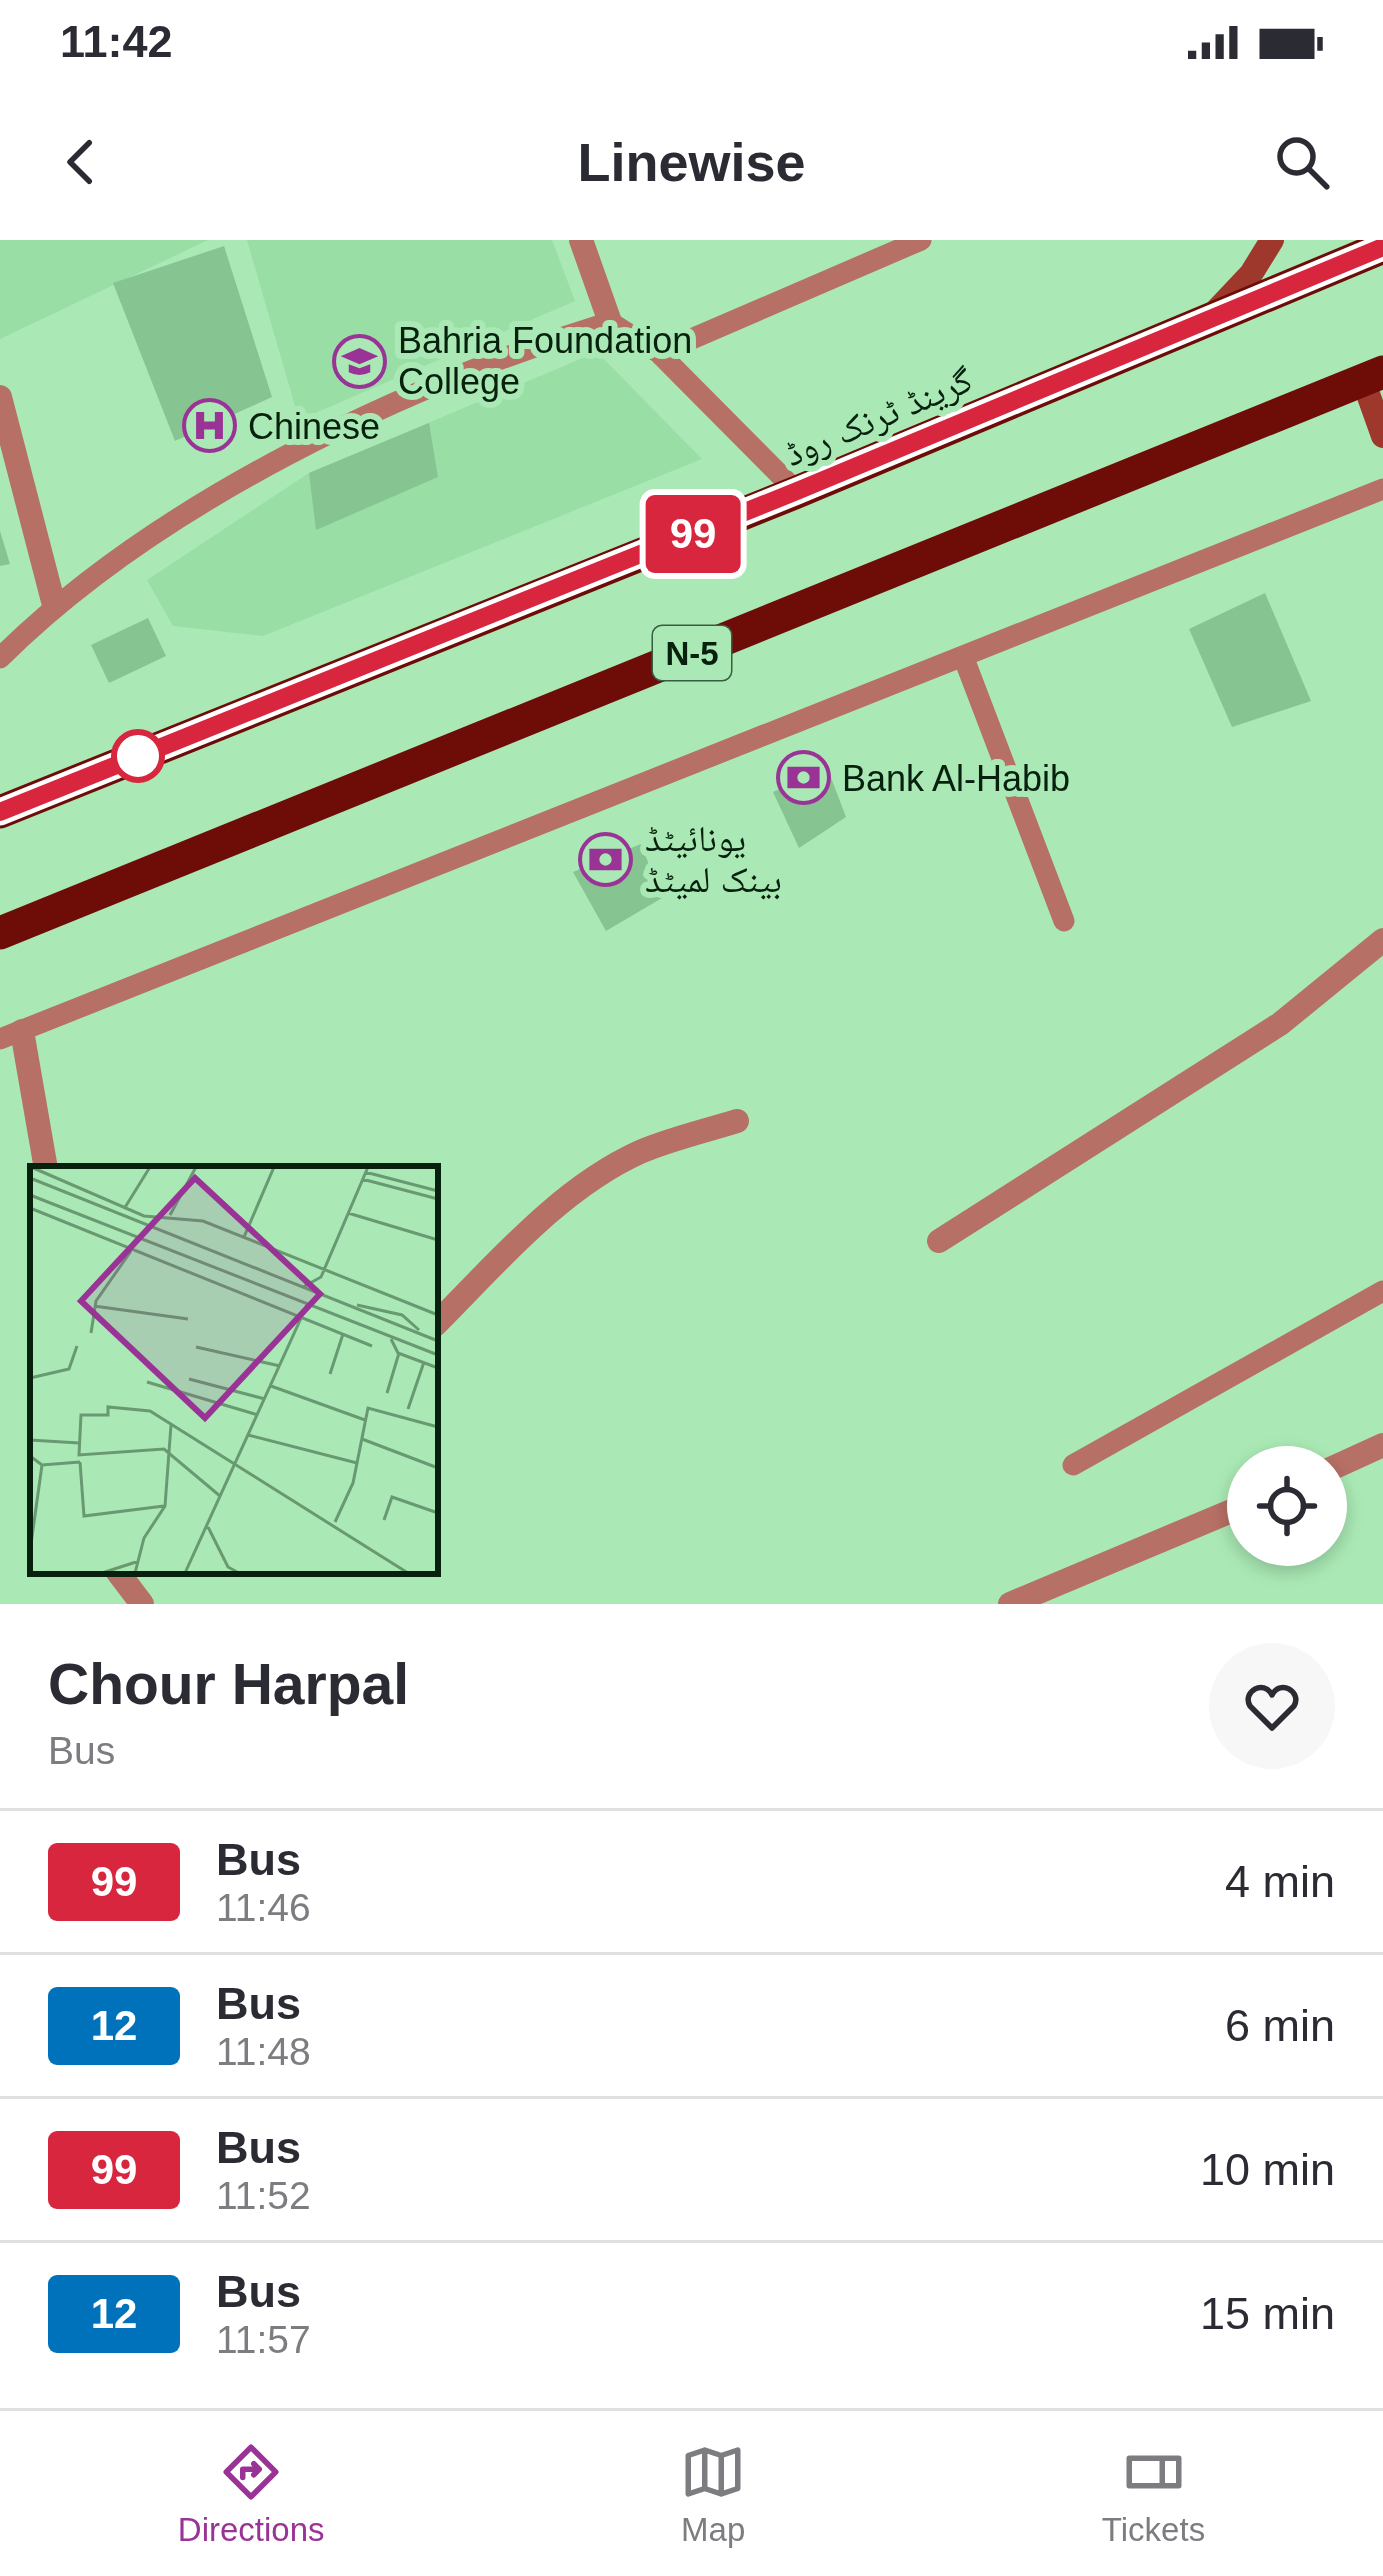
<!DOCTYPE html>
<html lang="en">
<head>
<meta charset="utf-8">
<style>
  :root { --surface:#fff; --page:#f7f7f7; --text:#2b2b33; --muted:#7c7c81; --line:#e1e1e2; --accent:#9a3396 }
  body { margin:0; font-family:Helvetica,"Noto Naskh Arabic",sans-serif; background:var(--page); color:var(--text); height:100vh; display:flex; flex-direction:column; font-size:45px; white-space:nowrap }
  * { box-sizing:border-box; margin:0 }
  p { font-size:39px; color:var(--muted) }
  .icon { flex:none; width:66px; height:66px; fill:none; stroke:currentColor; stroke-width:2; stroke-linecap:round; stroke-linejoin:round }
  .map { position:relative; height:1364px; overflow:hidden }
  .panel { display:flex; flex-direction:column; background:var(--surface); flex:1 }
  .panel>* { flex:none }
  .badge { padding:0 24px; border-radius:9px; font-size:42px; line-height:78px }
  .fabs { position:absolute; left:1227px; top:1206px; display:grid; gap:24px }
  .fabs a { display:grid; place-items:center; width:120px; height:120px; border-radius:50%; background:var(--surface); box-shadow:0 6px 18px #0003; font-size:60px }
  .map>.badge { position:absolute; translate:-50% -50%; box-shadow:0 0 0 6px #fff }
  .round { display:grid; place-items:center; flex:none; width:126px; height:126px; border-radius:63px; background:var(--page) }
  .headline { display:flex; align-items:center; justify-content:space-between; height:204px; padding:0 48px }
  h1 { font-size:57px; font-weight:800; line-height:90px }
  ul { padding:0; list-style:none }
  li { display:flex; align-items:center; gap:36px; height:144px; padding:0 48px; border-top:3px solid var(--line) }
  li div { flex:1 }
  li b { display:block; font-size:45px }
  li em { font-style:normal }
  li .badge { min-width:132px; font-weight:700; text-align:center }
  .status { display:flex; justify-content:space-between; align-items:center; height:84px; padding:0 60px; background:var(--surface); direction:ltr }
  .status svg { height:33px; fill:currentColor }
  header { display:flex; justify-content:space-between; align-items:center; height:156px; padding:0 48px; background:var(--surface); font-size:54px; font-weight:800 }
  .tabs { display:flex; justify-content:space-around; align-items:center; height:168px; border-top:3px solid var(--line); background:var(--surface); font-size:33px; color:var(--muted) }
  .tabs a { display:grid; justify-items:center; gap:6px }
  .tabs .selected { color:var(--accent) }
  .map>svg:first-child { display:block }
</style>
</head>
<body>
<div class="status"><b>11:42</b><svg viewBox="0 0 49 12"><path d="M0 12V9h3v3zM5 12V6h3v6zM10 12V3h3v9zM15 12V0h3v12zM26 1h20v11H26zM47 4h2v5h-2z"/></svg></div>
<header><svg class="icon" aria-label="back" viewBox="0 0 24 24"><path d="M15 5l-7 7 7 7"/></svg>Linewise<svg class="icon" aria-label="search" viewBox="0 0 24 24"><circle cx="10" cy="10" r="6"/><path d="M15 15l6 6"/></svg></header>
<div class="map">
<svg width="1383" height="1364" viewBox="0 0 1383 1364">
  <rect width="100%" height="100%" fill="#aae9b5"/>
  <path fill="#98dea5" d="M0,0H208L0,99Z
    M247,0H552L575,61L299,180Z
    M597,112L702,219L263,396L173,386L147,340L309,233Z"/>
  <path fill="#86c491" d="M224,6L272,157L175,201L113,43Z
    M429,183L438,237L316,290L309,233Z
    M0,291L10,324L0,326Z
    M1265,353L1311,461L1232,487L1189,389Z
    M148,378L166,416L109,443L91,405Z
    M827,527L846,577L799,608L773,552Z
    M641,604L662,658L606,691L573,632Z"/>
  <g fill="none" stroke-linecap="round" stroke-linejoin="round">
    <path stroke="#b77065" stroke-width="21" d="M659,113L797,252
      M963,416L1064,681
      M0,418C155,264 402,146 610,82L659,113L921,0
      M0,799L1383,249
      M1073,1225L1383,1051"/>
    <path stroke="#b77065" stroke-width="24" d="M581,0L610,82
      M0,157L54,365
      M22,791L46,929
      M939,1001L1280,784L1383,700
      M435,1085C496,1024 560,948 640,912C670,899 705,891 737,881
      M1326,1231L1383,1205
      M117,1331L142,1364
      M1010,1364L1248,1264"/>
    <path stroke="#9f382c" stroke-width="24" d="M1217,70L1251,34L1272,0
      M1363,140L1383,196"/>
    <path stroke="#6e0c08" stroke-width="33" d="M0,572L797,252L1383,7
      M0,693L1383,132"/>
  </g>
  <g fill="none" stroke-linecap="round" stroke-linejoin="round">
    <defs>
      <path id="line" d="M0,572L797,251L1383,7"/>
    </defs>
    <use href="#line" stroke="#fff" stroke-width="27"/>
    <use href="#line" stroke="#d7263d" stroke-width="18"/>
  </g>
  <defs>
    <symbol id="university-ring" viewBox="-11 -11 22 22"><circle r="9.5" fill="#aae9b5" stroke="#9a3396" stroke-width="1.5"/><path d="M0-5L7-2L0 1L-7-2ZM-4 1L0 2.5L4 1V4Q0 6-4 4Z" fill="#9a3396"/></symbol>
    <symbol id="hospital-ring" viewBox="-11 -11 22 22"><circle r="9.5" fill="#aae9b5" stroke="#9a3396" stroke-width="1.5"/><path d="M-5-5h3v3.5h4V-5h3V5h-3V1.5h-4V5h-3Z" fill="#9a3396"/></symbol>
    <symbol id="bank-ring" viewBox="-11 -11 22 22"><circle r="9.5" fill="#aae9b5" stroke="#9a3396" stroke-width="1.5"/><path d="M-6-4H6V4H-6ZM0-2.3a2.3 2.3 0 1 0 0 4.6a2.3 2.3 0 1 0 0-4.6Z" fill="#9a3396"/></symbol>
  </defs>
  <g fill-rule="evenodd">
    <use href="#university-ring" x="330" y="92" width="59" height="59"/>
    <use href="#hospital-ring" x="180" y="156" width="59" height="59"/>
    <use href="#bank-ring" x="774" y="508" width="59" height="59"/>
    <use href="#bank-ring" x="576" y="590" width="59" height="59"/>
  </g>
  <circle fill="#fff" stroke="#d7263d" stroke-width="6" cx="138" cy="516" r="24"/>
  <g text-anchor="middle" stroke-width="12" stroke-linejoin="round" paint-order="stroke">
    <rect fill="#aae9b5" stroke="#395d40" stroke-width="3" x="653" y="386" width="78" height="54" rx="9"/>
    <g font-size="33" font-weight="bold" fill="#08210e">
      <text x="692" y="425">N-5</text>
    </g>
    <g font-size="36" fill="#08210e" stroke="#aae9b5" text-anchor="start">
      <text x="398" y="113">Bahria Foundation<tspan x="398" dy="41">College</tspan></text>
      <text x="248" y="199">Chinese</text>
      <text x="842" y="551">Bank Al-Habib</text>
      <text x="645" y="611">یونائیٹڈ<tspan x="645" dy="41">بینک لمیٹڈ</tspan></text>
    </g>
    <g font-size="36" fill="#08210e" stroke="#aae9b5">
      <text transform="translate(878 176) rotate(-23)" y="13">گرینڈ ٹرنک روڈ</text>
    </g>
  </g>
  <g transform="translate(30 926)">
    <rect width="408" height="408" fill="#aae9b5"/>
    <path fill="none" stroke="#699972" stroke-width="3" d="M1,1L114,50L173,55L408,149M335,6L408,25M0,12L408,175M332,13L408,33M0,29L408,189M0,42L342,180M94,43L120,1M318,47L408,74M140,49L166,1M214,71L244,1M273,121L291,111L338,1M327,139L372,149L389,164M64,140L158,153M61,167L66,135L101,85M361,173L368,187L408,202M166,181L250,200M300,208L313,168M0,212L39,203L47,180M159,213L235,233M117,216L228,249M241,220L335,254M357,227L369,187M378,243L394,196M218,269L327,297M332,273L408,302M0,274L49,277M0,290L12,299L50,296M50,296L54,350L134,340M190,330L134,283L49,289L51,249H78V241L120,245L378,407M354,354L362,331L408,347M305,356L323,317L338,242L408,261M178,361L198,401L209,407M0,385L12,299M72,407L109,395M105,407L114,372L135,340L141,259M155,407L277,139"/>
    <path fill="#9a3396" fill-opacity="0.15" stroke="#9a3396" stroke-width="6" d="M165,12L290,128L175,252L51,135Z"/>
    <rect width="408" height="408" fill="none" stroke="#08210e" stroke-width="6"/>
  </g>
</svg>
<div class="fabs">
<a><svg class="icon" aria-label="locate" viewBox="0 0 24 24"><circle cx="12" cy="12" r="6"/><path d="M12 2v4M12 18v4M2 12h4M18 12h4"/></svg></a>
</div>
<b class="badge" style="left:693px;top:294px;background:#d7263d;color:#fff">99</b>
</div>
<section class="panel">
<div class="headline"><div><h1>Chour Harpal</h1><p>Bus</p></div><a class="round"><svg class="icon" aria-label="heart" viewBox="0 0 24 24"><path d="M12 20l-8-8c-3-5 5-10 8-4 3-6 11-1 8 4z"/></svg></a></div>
<ul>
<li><span class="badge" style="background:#d7263d;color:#fff">99</span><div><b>Bus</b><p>11:46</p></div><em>4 min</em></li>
<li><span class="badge" style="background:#0072bc;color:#fff">12</span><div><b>Bus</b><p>11:48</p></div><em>6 min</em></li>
<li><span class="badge" style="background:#d7263d;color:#fff">99</span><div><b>Bus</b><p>11:52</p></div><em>10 min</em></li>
<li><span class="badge" style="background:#0072bc;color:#fff">12</span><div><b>Bus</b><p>11:57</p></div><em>15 min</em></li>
</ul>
</section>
<nav class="tabs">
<a class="selected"><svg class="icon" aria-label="directions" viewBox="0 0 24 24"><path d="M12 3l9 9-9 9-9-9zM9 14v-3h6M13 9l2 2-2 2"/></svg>Directions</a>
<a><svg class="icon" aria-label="map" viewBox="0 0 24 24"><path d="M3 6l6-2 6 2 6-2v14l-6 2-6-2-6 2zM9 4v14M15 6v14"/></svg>Map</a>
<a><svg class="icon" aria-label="tickets" viewBox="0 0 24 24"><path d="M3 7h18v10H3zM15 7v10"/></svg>Tickets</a>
</nav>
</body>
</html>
